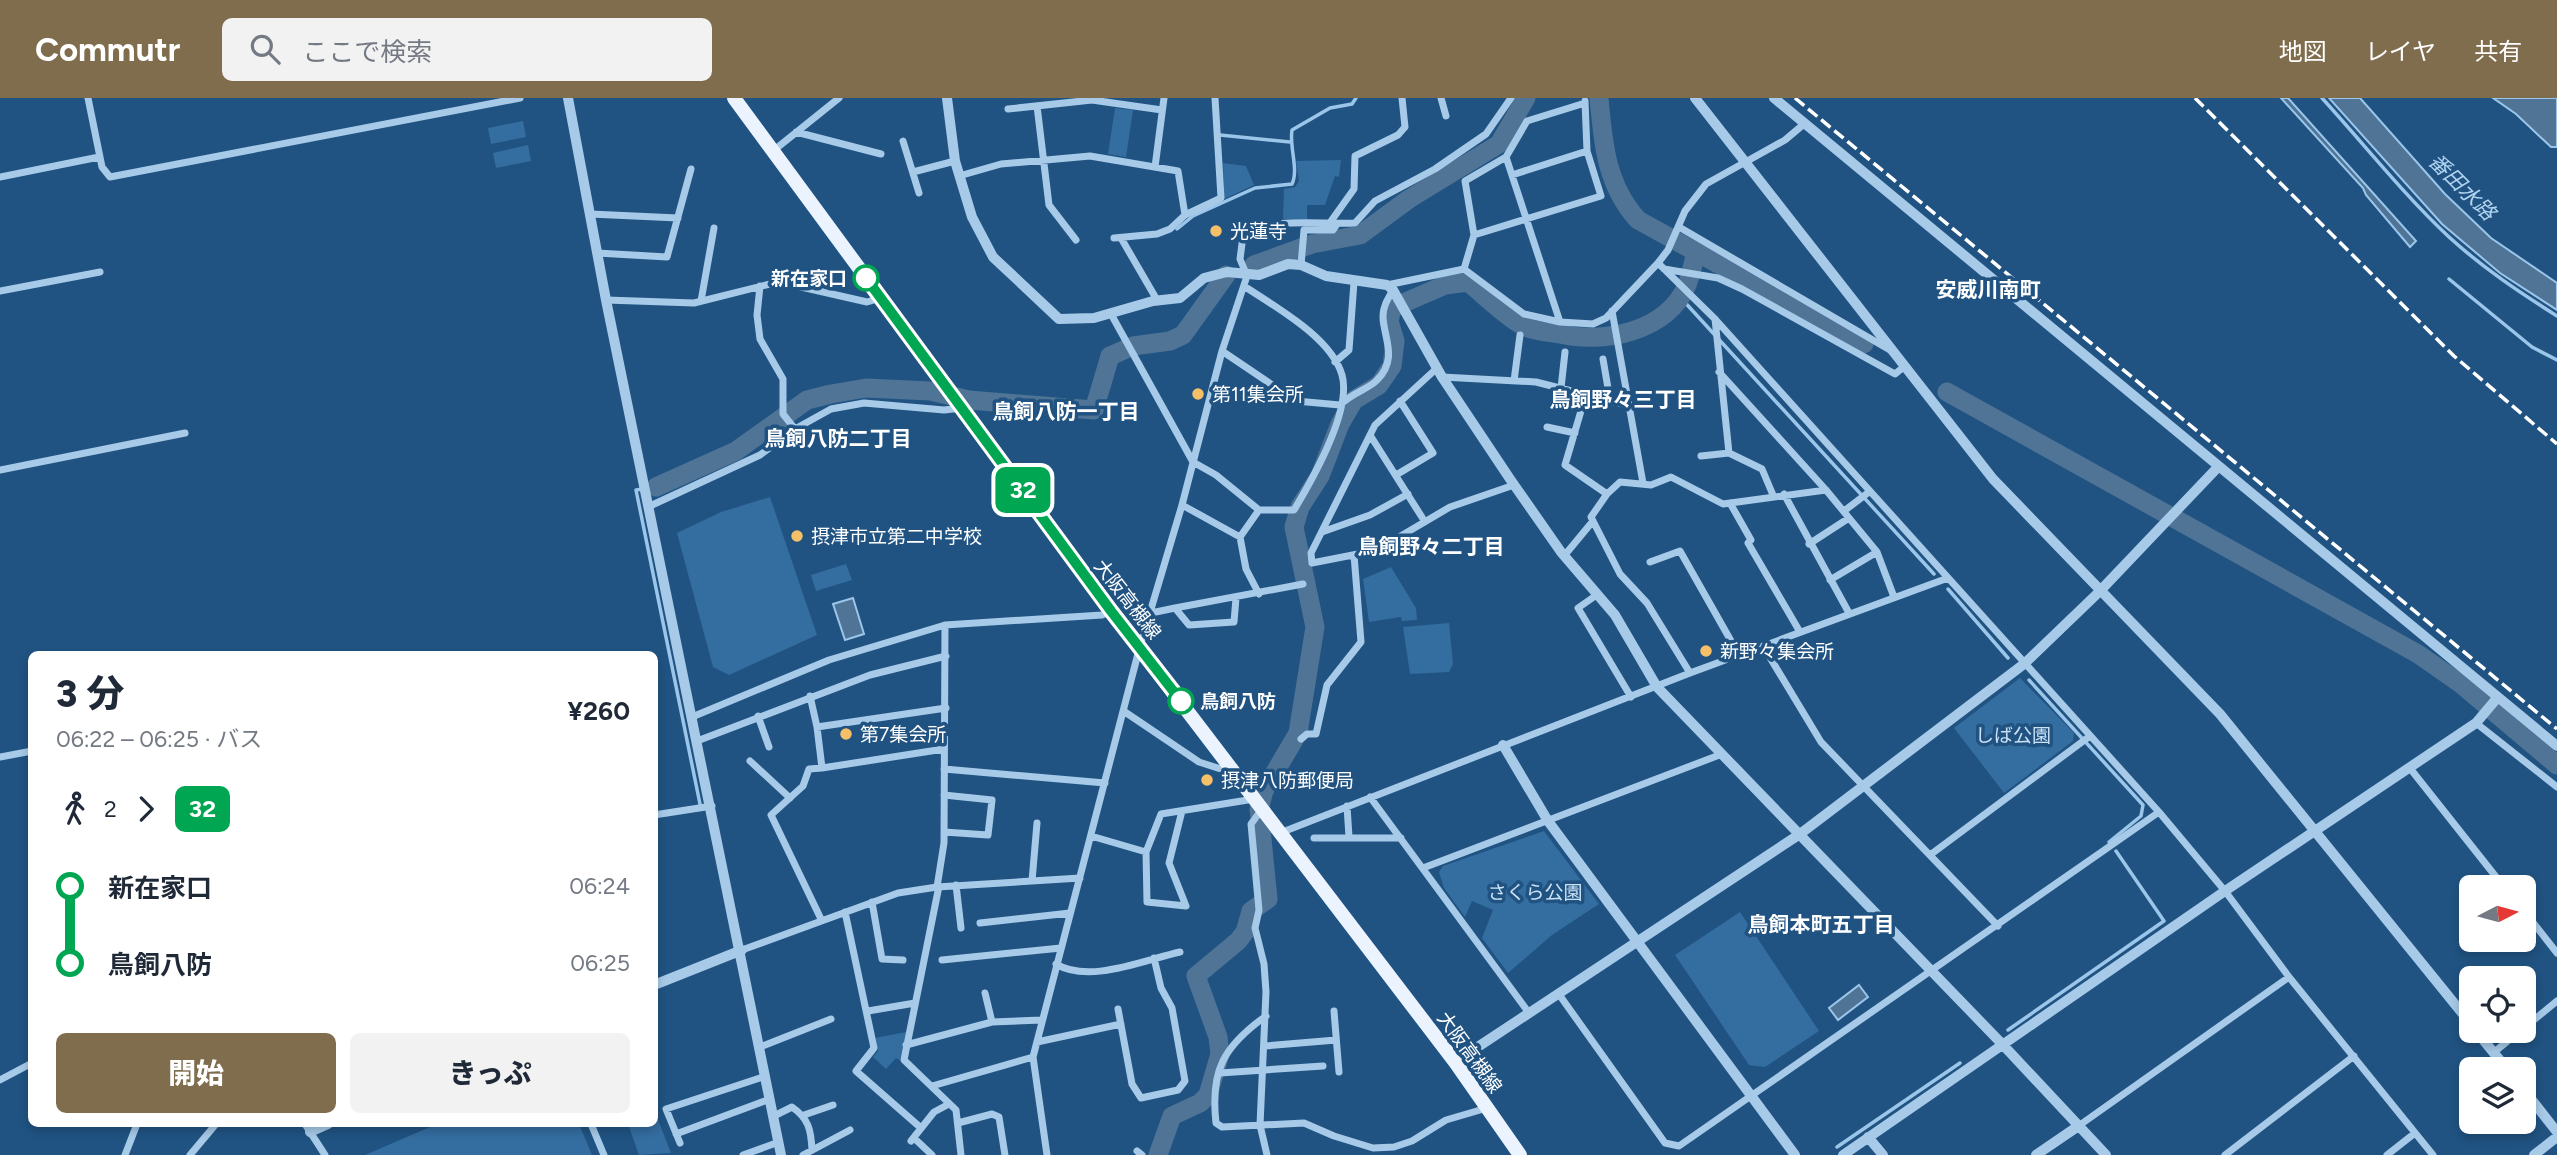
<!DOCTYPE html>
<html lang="ja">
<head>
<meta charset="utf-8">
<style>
  :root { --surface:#fff; --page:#f2f2f3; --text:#1f2937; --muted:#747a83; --accent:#7f6d4d }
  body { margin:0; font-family:Figtree,"Noto Sans JP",sans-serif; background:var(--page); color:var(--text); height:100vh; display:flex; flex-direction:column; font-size:26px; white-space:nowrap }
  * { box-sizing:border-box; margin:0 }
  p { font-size:23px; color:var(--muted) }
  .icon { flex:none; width:38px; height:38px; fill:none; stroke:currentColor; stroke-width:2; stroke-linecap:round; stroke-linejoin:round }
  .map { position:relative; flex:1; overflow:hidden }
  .details { position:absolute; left:28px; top:553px; width:630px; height:476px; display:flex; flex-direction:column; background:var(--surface); border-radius:10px; box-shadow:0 4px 10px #0003 }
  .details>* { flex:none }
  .badge { padding:0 14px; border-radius:10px; font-size:24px; line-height:46px }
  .needle { width:46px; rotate:84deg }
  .tools { position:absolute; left:2459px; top:777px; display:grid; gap:14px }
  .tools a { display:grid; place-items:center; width:77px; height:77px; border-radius:10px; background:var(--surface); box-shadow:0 4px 10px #0003; font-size:35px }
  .map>.badge { position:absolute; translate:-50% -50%; box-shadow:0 0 0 4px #fff }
  .legs { display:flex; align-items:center; gap:10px; height:77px; padding:0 28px; font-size:23px }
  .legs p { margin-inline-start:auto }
  .summary { display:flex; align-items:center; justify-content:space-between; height:119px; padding:0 28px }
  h1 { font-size:38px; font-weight:800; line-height:52px }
  .button { display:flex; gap:14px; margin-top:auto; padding:14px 28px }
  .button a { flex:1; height:80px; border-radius:10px; background:var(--accent); color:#fff; font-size:28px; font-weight:800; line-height:80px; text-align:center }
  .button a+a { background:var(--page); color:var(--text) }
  ul { padding:0 28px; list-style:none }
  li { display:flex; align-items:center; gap:24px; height:77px; font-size:26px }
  li i { display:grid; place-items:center; width:10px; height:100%; margin:0 9px; background:currentColor }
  li i::after { content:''; width:18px; height:18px; margin:-9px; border:5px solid; border-radius:50%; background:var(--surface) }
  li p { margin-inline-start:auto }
  li:first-child i { background:linear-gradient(#0000 50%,currentColor 0) }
  li:last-child i { background:linear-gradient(currentColor 50%,#0000 0) }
  header { display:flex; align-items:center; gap:42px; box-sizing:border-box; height:98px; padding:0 35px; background:var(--accent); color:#fff }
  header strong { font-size:33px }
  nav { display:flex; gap:38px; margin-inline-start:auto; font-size:24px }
  .search { width:490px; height:63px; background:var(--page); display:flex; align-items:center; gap:18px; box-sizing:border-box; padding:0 24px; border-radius:10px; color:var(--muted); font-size:26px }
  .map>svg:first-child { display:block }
</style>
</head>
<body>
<header>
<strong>Commutr</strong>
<div class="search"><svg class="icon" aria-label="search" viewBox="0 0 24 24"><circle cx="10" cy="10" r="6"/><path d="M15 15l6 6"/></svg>ここで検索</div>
<nav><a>地図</a><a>レイヤ</a><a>共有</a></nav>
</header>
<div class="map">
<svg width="2557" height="1057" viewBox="0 0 2557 1057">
  <rect width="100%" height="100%" fill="#205382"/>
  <path fill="#346da0" d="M1115,10L1133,12L1126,59L1108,56Z
    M523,23L526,39L491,46L488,30Z
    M528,47L531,63L496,70L493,55Z
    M1341,62L1339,79L1335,78L1325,107H1307V123L1283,121L1284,91L1295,89L1299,83L1296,63Z
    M1223,65L1246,68L1254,87L1224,101Z
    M770,399L817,537L729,577L713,569L677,435L721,414Z
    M846,466L852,482L816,493L811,477Z
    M1391,469L1416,510L1417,522L1402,523L1401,519L1369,524L1363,481Z
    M1449,525L1453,566L1449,574L1410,576L1403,529Z
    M2020,580L2074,635L2073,643L2004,695L1954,630Z
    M1544,733L1599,806L1552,837L1508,875L1482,840L1493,812L1472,803L1465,819L1444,790L1439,774L1443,768Z
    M1740,814L1819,933L1765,969L1749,967L1675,857Z
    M906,934L903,957L899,962L896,960L886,971L873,959L878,953L875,940Z
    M655,1014L671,1055L639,1057L628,1026H654Z
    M437,1026H579L592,1057H365Z"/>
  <path fill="#4f7496" stroke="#9bc6ea" stroke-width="2" d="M2281,0H2288L2416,143L2410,149L2366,97L2363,90Z
    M2329,0H2360L2445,96L2491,140L2557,185V212L2500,175L2442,126Z
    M2493,0H2557V49H2551L2516,16Z
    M853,500L864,536L845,542L833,506Z
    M1859,887L1868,899L1838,922L1829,910Z"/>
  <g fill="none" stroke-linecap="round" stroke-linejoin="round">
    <path stroke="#9bc6ea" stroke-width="3.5" d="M2322,0C2364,46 2404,97 2449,139C2483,170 2519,194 2557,218
      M1220,37L1290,44
      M1177,131L1193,118L1255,90L1292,86C1299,71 1289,49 1292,32L1330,10L1352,6L1356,0
      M2449,181L2532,249L2557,262
      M1680,199L1934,476
      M656,389L636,392L700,706
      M1948,491L2008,560
      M2029,582L2143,707L2141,718L2109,744
      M2008,932L2164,823L2116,753
      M1837,1049L1960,965"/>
    <path stroke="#4f7496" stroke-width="19" d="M1599,0C1603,45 1606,87 1638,122L1864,246
      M1254,167L1312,146L1360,137L1409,101L1499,46L1526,0
      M1947,294L2418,556L2461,586L2557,667
      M656,389L736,353L807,302L831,296L866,290L930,293L969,302L1094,312L1110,258L1133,248L1170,243L1183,237L1226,177
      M1158,1057L1172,1018L1200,1005L1208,997L1220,956L1218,939L1196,878L1238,843L1245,834L1251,813L1268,801L1259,711L1264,693L1298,635L1315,529L1294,429L1300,409L1320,378L1340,326L1354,302L1379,287L1392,268L1395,243L1389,223L1392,210L1445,187L1468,184C1485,198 1504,217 1523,228C1533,233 1549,234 1560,236C1604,246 1667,234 1687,187C1691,177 1693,165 1696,155"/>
    <path stroke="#a7cae8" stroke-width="7" d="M88,0L102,69L110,79L520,0
      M1441,0L1446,18
      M1037,8L1049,107L1076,142
      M1008,11L1092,2L1162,12
      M796,34L881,56
      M903,43L919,95
      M773,53L839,0
      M1506,59L1560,224
      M1155,69L1164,0
      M913,74L955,63
      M1512,77L1587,53
      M959,78L1001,66L1090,58L1178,73L1185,117
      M0,79L99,59
      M590,116L678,120
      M1329,126L1354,91L1355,58L1398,37L1405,29L1402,0
      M1679,129L1890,252
      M1474,137L1601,98L1587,53L1585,3
      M1114,140L1157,136L1170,131L1185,117L1221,100L1215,0
      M1121,140L1157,202
      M597,155L667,159L691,71
      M1658,165L1715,221L2159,714L2225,793L2289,879L2433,1057
      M1301,167L1304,132H1333L1337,126
      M1464,171L1474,137L1465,83L1506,59L1527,23L1585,5
      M1664,171L1718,180L1742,191L1895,276L1905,268
      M1387,187L1464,171L1524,216L1560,224L1593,226L1606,220L1658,165L1668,152L1685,113L1706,86L1785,42L1804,26
      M760,188L757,217L760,241L783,281V316L795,331
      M0,193L100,174
      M606,202L694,205L770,186H788L867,204L881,200
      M701,203L714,130
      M1612,213L1643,385
      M1111,216L1193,364L1216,377L1259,412H1294C1312,382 1352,312 1342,277C1331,239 1275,209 1244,188
      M1715,221L1729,355
      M1222,253L1296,303L1340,307C1353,294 1369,291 1377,282C1399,260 1383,239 1383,218C1383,208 1388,201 1393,192
      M1603,261L1610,302
      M1335,264L1349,252L1354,184
      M1437,270L1375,327L1311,455L1312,465L1363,455L1394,442L1450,409L1514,387
      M1719,274L1826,392L1877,454L1894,499
      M1442,279L1536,284L1631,308
      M1514,283L1520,237
      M1561,290L1565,254
      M1586,296L1565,367L1607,396L1620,384L1651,387L1671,379L1723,406L1826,392
      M1547,329L1575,335
      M1370,337L1425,424
      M1701,358L1729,355L1762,371L1773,397
      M0,372L185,335
      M1396,377L1433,355L1400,303
      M1607,396L1591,419L1620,476L1647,505L1690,575
      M1784,396L1849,515
      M1730,405L1751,442L1748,445L1800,534
      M1182,407L1240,439
      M650,408L760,357L795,331L831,311L864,305L944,312L962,310
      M1844,413L1869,394
      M1322,434L1370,417L1408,396
      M1809,446L1849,420
      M1564,458L1593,423
      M1650,464L1680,453L1739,557
      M1830,482L1877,454
      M1259,496L1246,471L1240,439L1259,412
      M1598,496L1578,510L1631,599
      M1175,510L1303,486
      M1151,515L1175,510L1189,527L1234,524L1236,500
      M1763,548L1821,644L1998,828
      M810,598L817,629
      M1125,614L1199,664L1230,674
      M758,618L769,649
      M692,619L829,562L945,527
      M2476,625L2557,689
      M1301,641L1307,636H1316L1327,587L1361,544L1354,457
      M697,643L870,577L946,558
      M944,651L822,670L817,629L946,610
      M0,659L32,653
      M750,663L790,700
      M2409,669L2504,789
      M944,671L1105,685
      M944,697L992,702L988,737L944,734
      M1370,699L1529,915
      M1347,708L1349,739
      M1262,711L1251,726L1259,812L1255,830L1264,866L1266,894L1260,1027L1267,1057
      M1182,713L1169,765L1186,808L1147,804L1146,754L1161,716L1254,701
      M654,717L712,708
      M1280,735L1690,575L1948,480
      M1091,738L1146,754
      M1314,740H1401
      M1930,757L2090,638
      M1423,770L1722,656
      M1032,783L1037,725
      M956,787L961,830
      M939,788L904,962L956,1012L961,1057
      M937,789L944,745L945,527L1102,517L1111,513
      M872,804L882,861L903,862
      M2524,813L2557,855
      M845,814L874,950L856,973L921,1030
      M821,821L771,717L803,688L809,671L822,670
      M980,825L1070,815
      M742,852L898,795L937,789L1080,780
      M942,862L1061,850
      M1056,866C1089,886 1144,862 1180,854
      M985,895L992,924
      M1558,895L1665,1045L1679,1048L2159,714
      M1118,911L1132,986L1141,1000L1178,992L1185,983L1172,910L1161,890L1154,860
      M868,913L915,905
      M1334,913L1339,974
      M1266,918C1224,948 1210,972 1216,1025L1222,1029L1304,1025L1334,1038L1373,1050L1394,1049L1412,1043L1446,1022L1487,1010
      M2524,930L2557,903
      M1037,944L1121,926
      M906,947L992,924L1042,922
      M1265,948L1336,942
      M760,949L831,921
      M2493,955L2520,933
      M1220,975L1323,968
      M0,982L32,965
      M932,988L1033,959
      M804,1017L833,1007
      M774,1018L792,1009C809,1021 811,1032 812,1052
      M958,1025L992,1016L999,1019L1005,1057
      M305,1026L325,1057
      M591,1026L604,1057
      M2077,1029L2289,879
      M676,1036L770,1001
      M914,1040L932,1057
      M911,1043L934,1014L949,1006
      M680,1045L666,1011L766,978
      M1137,1053L1142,1057
      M125,1057L137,1026
      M190,1057L216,1026
      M743,1057L779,1044
      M803,1057L850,1032
      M1047,1057L1033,959L1140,548L1182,407L1222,253L1247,178L1240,161L1243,138C1272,118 1320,127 1355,125L1375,103L1435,71L1486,36L1511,0
      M2225,1057L2354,958
      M2387,1057L2415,1035"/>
    <path stroke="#a7cae8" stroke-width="10" d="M568,0L606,202L781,1057
      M947,0L955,63L972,119L993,159L1059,221L1094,220L1153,203L1180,200L1204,180L1227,174L1259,177L1288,166L1301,167L1326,178L1387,187L1393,192L1442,279L1510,381L1561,454L1615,517L1657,589L2004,948L2106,1057
      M1695,0L1993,381L2220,616L2471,926
      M1774,0L2557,648
      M1503,647L1548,723L1795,1057
      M654,887L742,852
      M2476,933L2507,971
      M1455,964L1800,736L2024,566L2099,494L2218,369
      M2524,992L2557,1034
      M310,1034L328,1026
      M1868,1039L1883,1057
      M1843,1057L2225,793L2476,625L2498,599
      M2036,1057L2077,1029
      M2534,1057L2557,1039"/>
    <path stroke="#eaf3fe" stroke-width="14" d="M734,0L1111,513L1455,964L1520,1057"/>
    <path stroke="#fff" stroke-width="3.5" stroke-dasharray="12 5" stroke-linecap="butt" d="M1795,0L2557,631
      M2195,0L2454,258L2557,346"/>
  </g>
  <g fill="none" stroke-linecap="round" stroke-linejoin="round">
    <defs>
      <path id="line-1" d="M866,180L1111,513L1181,603"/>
    </defs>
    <use href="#line-1" stroke="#fff" stroke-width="16"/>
    <use href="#line-1" stroke="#00a651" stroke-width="10"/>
  </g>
  <g fill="#f5c068" stroke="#205382" stroke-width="2.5">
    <circle cx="1216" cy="133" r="7"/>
    <circle cx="1198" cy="296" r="7"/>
    <circle cx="797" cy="438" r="7"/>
    <circle cx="1706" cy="553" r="7"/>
    <circle cx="846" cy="636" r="7"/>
    <circle cx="1207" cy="682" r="7"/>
  </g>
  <g fill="#fff" stroke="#00a651" stroke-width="3.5">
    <circle cx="866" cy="180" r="12"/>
    <circle cx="1181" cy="603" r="12"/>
  </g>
  <g text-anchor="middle" stroke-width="7" stroke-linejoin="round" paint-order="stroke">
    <g font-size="19" fill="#fff" stroke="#205382" text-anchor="start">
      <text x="1230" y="140">光蓮寺</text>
      <text x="1212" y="303">第11集会所</text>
      <text x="811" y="445">摂津市立第二中学校</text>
      <text x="1720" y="560">新野々集会所</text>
      <text x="860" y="643">第7集会所</text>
      <text x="1221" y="689">摂津八防郵便局</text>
    </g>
    <g font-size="19" font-weight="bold" fill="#fff" stroke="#205382" text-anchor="end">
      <text x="847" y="187">新在家口</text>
      <text x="1200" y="610" text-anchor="start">鳥飼八防</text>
    </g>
    <g font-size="19" fill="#fff" stroke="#205382">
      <text transform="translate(1128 501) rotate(52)" y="7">大阪高槻線</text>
      <text transform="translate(1470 954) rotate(54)" y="7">大阪高槻線</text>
    </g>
    <g font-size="19" fill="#cbe2f6" stroke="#205382">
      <text x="2013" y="644">しば公園</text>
      <text x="1535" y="801">さくら公園</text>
    </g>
    <g font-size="21" font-style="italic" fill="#b2d4f0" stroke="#205382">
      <text transform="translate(2462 89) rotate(45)" y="7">番田水路</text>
    </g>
    <g font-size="21" font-weight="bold" fill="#fff" stroke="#205382">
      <text x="1988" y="199">安威川南町</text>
      <text x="1623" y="309">鳥飼野々三丁目</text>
      <text x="1066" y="321">鳥飼八防一丁目</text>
      <text x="838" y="348">鳥飼八防二丁目</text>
      <text x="1431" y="456">鳥飼野々二丁目</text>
      <text x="1821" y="834">鳥飼本町五丁目</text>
    </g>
  </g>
</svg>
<div class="tools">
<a><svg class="needle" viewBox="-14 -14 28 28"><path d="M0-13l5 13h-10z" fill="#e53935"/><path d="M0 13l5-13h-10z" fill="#747a83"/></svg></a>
<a><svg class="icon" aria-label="locate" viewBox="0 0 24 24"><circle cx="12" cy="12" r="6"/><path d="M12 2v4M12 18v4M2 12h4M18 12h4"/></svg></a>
<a><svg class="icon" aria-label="layers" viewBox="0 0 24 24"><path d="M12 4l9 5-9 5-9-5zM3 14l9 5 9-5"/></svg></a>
</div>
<b class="badge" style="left:1023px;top:392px;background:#00a651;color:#fff">32</b>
<section class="details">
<div class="summary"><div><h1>3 分</h1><p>06:22 – 06:25 · バス</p></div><b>¥260</b></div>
<div class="legs"><svg class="icon" aria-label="walk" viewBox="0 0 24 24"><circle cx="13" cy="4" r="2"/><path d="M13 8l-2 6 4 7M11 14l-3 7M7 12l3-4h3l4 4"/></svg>2<svg class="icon" aria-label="forward" viewBox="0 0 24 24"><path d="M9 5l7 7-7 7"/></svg><b class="badge" style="background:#00a651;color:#fff">32</b></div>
<ul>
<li><i style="color:#00a651"></i><b>新在家口</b><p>06:24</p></li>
<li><i style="color:#00a651"></i><b>鳥飼八防</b><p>06:25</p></li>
</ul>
<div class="button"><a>開始</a><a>きっぷ</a></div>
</section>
</div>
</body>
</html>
